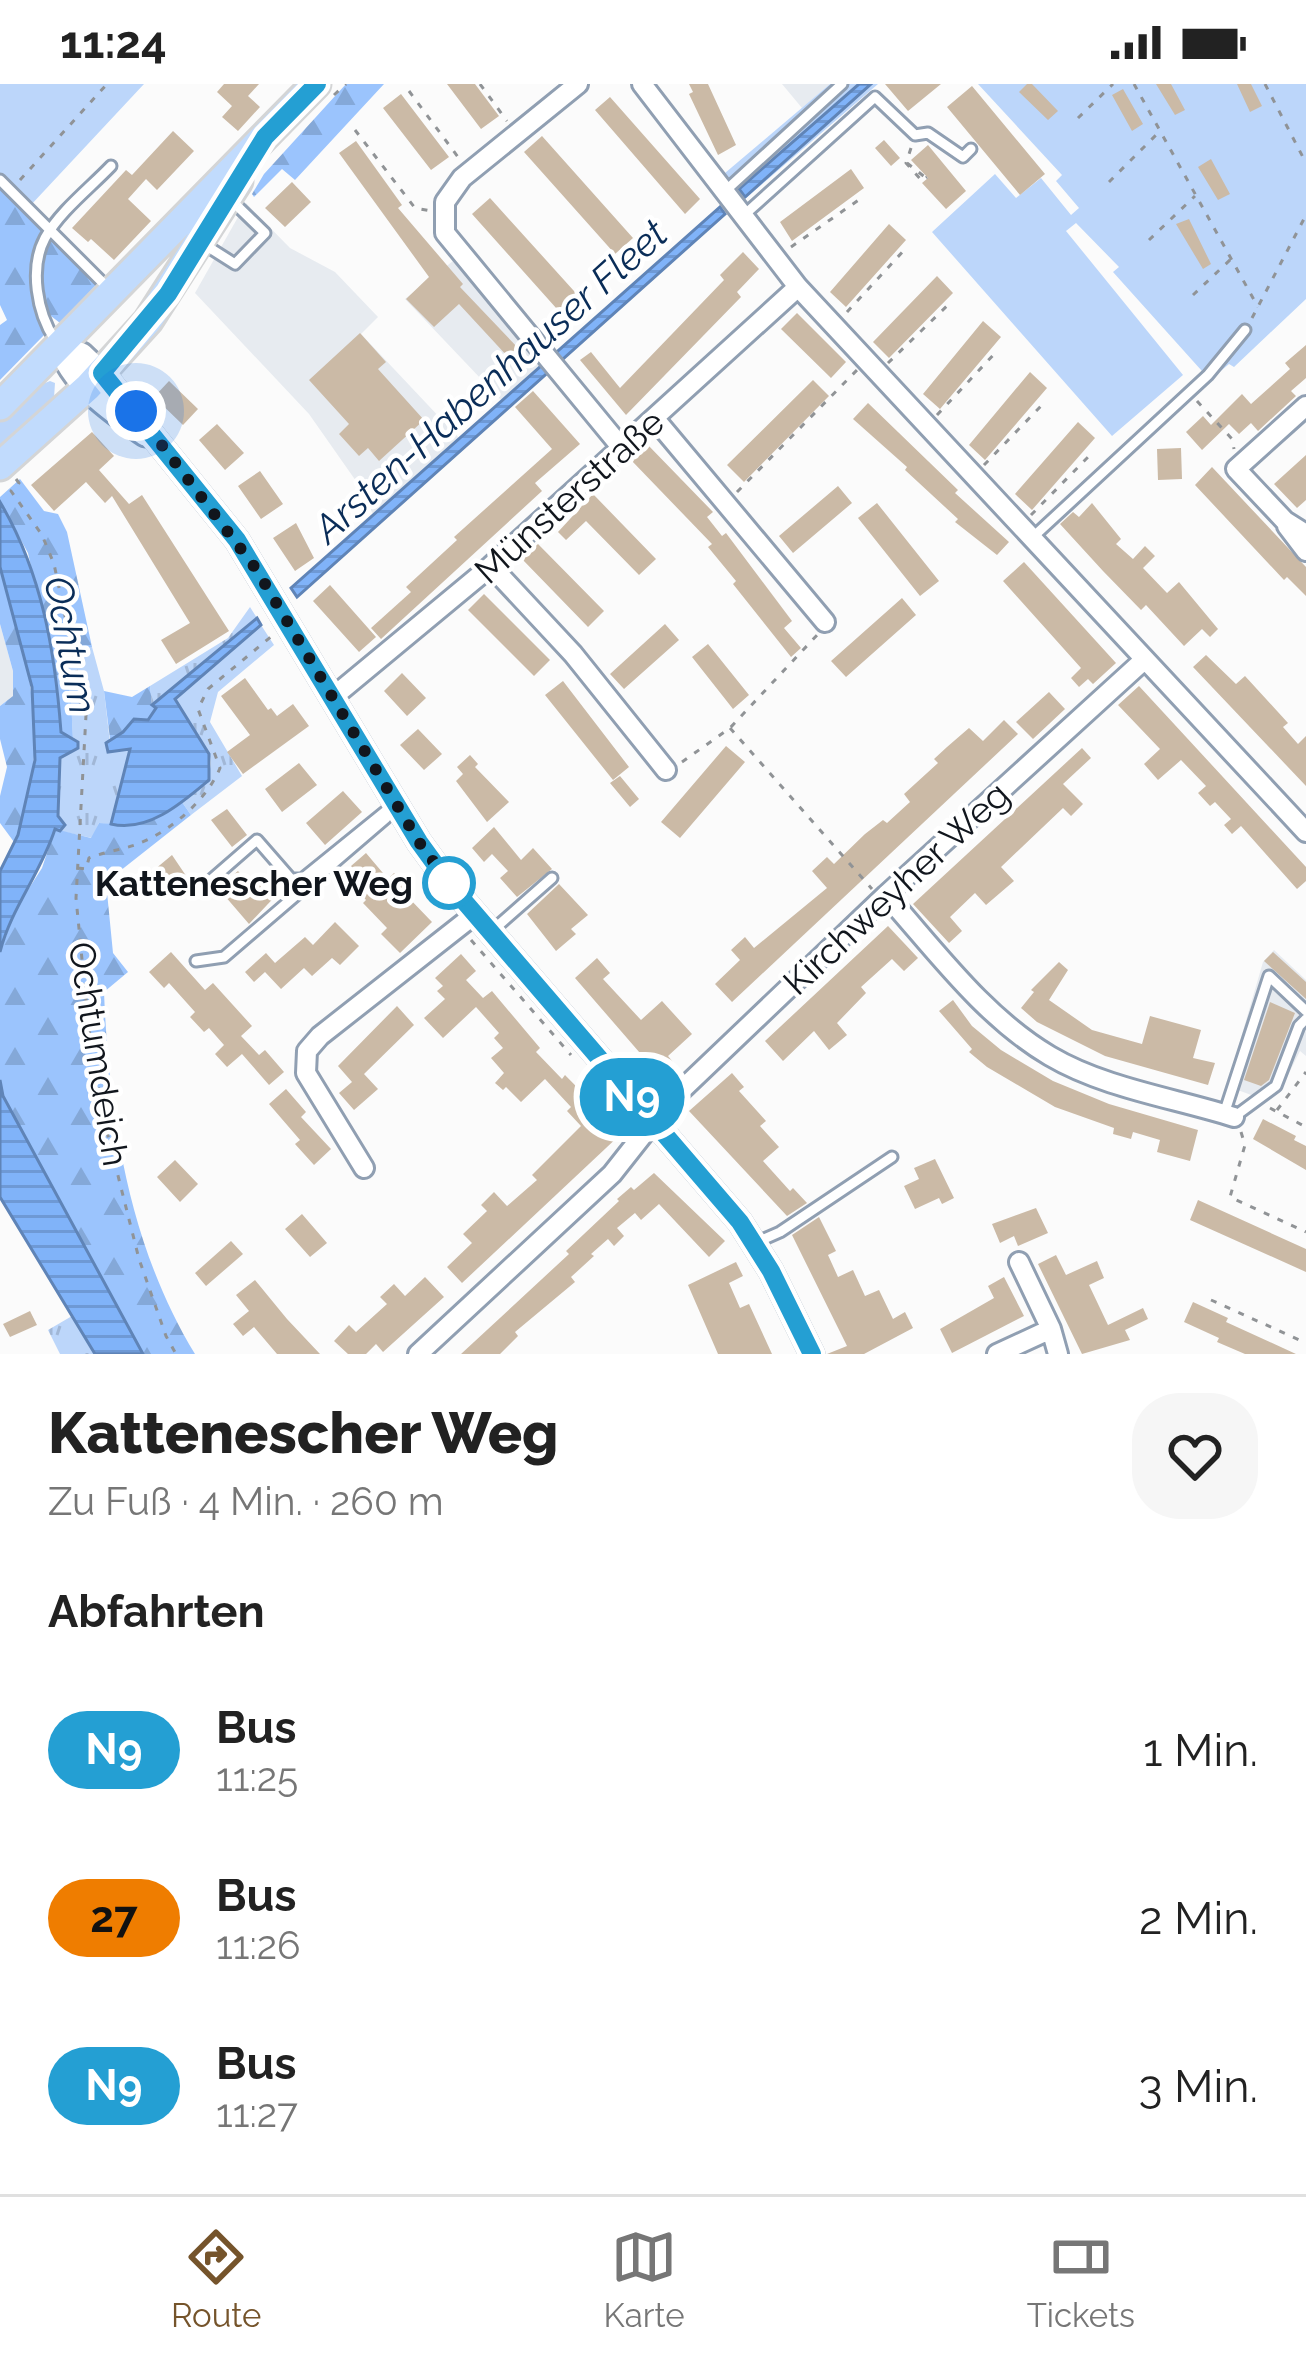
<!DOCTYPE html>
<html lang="de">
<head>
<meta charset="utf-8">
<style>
  :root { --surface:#fff; --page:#f6f6f6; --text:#222; --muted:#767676; --line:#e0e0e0; --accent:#75542b }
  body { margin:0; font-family:Raleway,sans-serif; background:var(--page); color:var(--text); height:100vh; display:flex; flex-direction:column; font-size:45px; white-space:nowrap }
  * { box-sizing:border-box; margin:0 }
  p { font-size:39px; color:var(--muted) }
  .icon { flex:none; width:66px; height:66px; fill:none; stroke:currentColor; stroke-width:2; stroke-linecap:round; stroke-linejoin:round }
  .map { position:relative; height:1270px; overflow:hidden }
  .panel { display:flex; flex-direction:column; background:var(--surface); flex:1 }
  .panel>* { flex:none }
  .badge { padding:0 24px; border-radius:39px; font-size:42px; line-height:78px }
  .you { position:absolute; width:60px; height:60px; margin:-30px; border:9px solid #fff; border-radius:50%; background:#1a73e8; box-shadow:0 0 0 18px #1a73e833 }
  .map>.badge { position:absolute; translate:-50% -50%; box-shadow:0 0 0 6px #fff }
  h2 { padding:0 48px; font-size:45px; line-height:108px }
  .round { display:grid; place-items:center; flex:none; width:126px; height:126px; border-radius:48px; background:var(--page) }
  .headline { display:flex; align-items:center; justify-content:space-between; height:204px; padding:0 48px }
  h1 { font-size:57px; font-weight:800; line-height:90px }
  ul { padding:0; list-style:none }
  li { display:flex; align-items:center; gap:36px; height:168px; padding:0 48px }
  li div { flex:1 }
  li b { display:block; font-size:45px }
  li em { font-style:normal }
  li .badge { min-width:132px; font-weight:700; text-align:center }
  .status { display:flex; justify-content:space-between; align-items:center; height:84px; padding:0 60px; background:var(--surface); direction:ltr }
  .status svg { height:33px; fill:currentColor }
  .menu { display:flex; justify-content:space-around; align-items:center; height:168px; border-top:3px solid var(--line); background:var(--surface); font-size:33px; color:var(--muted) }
  .menu a { display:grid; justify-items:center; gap:6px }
  .menu .selected { color:var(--accent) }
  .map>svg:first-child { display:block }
</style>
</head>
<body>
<div class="status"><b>11:24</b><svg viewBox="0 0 49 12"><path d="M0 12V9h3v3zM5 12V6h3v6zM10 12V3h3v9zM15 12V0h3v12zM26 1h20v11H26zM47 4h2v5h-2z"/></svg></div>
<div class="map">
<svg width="1306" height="1270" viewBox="0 0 1306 1270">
  <defs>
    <pattern id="grass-tufts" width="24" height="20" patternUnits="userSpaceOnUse" patternTransform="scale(3)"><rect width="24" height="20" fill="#bcd6fa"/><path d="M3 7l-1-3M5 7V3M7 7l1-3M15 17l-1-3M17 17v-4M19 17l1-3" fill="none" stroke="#a1b7d6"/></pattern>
    <pattern id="forest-firs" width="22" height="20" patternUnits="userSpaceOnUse" patternTransform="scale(3)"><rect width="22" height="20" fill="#9bc4fd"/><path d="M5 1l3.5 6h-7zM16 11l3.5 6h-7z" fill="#84a8d8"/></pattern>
    <pattern id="water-rules" width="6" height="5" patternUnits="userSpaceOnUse" patternTransform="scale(3)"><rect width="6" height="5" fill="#80b3f9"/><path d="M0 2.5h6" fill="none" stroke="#6e99d5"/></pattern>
  </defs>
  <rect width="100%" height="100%" fill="#fbfbfb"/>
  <path fill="#e7ebf0" d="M782,0H830L802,24Z
    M246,119L290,164L335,188L378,233L361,250L460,355L374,432L356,397L309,330L195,209Z
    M453,177L541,283L502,317L405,215Z
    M0,540L13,587V612L0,622Z
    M1274,866L1306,896V972L1300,967L1281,1005L1262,1015L1227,1002L1263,878Z"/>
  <path fill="url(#grass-tufts)" d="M50,297L55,299L54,314L0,367V335L33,304Z
    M250,523L257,534L152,621L150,602L228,554Z
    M261,541L274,561L218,608L210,638L242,692L191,731L182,718C241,671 195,663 175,615Z
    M92,563L104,607L110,659L130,664L111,740L99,739L92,754L60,747L62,736L58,732L60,674L73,658L71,614L62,574Z
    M72,1232L95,1270H60L48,1246Z"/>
  <path fill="url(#forest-firs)" d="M346,0H384L295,96L282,85L254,113L252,110L264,90Z
    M0,104L44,146C29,179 30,217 47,248L0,296V241L7,236L0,221Z
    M53,152L98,199L60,239L47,229C43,204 37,173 53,152Z
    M20,395L44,427L58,430L67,448L92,563L63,575L71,614L73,656L61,648L57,599L28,469L0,418V413Z
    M0,483C29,565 53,676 14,758L0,739V712L7,683L0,655V622L13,612V587L0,540Z
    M150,602L152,621L156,624L148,637L110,655L104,607L132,613Z
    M182,718L191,731L106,798L113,869L128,888L104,908C109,1033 129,1162 195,1270H143L3,1012L0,996V868L17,823L42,784L55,745L91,754L99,739C138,742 149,737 182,718Z"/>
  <path fill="#bcd6fa" d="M0,0H144L30,122L0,98Z
    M830,0H878L746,114L725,89Z
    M978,0H1306V215L1234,283L1229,280L1210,296L1113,188L1119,183L1076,139L1066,147L1183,291L1112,352L932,148L995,90L1016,114L1041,94L1071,131L1079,124L1056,97L1062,91Z"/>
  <path fill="url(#water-rules)" stroke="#5f84b7" stroke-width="3" d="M859,0H871L745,113L739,105Z
    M720,123L725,130L297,513L291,504Z
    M0,418C42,489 55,567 61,648L78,658V664L60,674L58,732L65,741L60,747L55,745C41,789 11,824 0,868V787L18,751L35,676L32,603L0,483Z
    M257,534L261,541L175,615L209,670V696C183,718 148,749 111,740L130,665L108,668L106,659L123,648L134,635L148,636L156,624L152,621Z
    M0,996L3,1012L143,1270H95L0,1113Z"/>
  <path fill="#cbbaa6" d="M224,0H259L248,12L260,23L238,47L222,33L232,22L217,8Z
    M447,0H475L499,32L481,45Z
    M689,0H708L736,61L718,71L689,10L693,8Z
    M885,0H941L908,27Z
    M1027,0H1032L1058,27L1048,36L1019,8Z
    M1156,0H1171L1185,26L1175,31Z
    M1237,0H1251L1262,22L1250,28Z
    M972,2L1045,90L1020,111L947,23Z
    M1123,5L1143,40L1132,47L1112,11Z
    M401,10L449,73L431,86L383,24Z
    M610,13L700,115L685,130L595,26Z
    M173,47L194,67L157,106L146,95L128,115L151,137L114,176L91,155L88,158L72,144L126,86L132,91Z
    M542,52L633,154L615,170L524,68Z
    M884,56L900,74L891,82L875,64Z
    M356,57L402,121L398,124L463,200L460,203L518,264L508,273L459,220L434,243L406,215L429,193L339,69Z
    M928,61L966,107L946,125L922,99L928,94L911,76Z
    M1211,75L1230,110L1218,116L1198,83Z
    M851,85L864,104L792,157L780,138Z
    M292,98L311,118L285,143L265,124Z
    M490,114L583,217L565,234L472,130Z
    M1189,135L1211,180L1203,185L1176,140Z
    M889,140L906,156L846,223L830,208Z
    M743,168L759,185L737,208L741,213L626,331L580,276L591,268L620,304L724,196L720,191Z
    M937,192L953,209L889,274L873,258Z
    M797,229L846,278L831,294L781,245Z
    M983,237L1001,253L940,325L923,310Z
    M360,249L386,278L378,285L424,336L379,377L368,364L359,372L339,350L349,340L309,296Z
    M1306,261V294L1291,307L1296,312L1258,347L1251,339L1239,350L1229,340L1202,366L1186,348L1203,332L1211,341L1242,310L1251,320L1290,285L1285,279Z
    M1030,288L1047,304L985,376L969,361Z
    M813,296L829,312L744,398L727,381Z
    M169,297L198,325L183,341L154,313Z
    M533,307L580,360L535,399L542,407L381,555L371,544L411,508L406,503L457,456L454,453L552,365L515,323Z
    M868,319L958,406L955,409L1009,458L997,471L955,438L958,435L905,386L907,383L853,335Z
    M1078,338L1095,354L1032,426L1015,410Z
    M217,340L244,369L225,386L199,356Z
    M92,348L114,372L99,386L129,420L142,411L229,547L176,580L161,556L190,539L112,412L105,419L86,398L54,427L31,401Z
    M647,360L713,428L707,433L722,452L726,449L792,537L784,544L801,564L791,573L733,500L736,497L708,463L712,460L631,376Z
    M1181,364L1182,395L1158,396L1157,365Z
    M1306,371V416L1297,424L1274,400Z
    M1212,383L1306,483V512L1287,493L1284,496L1195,401Z
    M260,387L283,420L261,435L238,402Z
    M838,402L852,419L793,469L779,452Z
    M593,410L656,475L639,491L586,437L566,456L558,448Z
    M877,419L939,497L920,512L858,434Z
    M1092,419L1121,455L1116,460L1133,475L1145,462L1155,472L1143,484L1167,509L1179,498L1218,545L1210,553L1202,545L1184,562L1146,521L1141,526L1103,487L1060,440L1073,428L1079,433Z
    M296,439L314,474L295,487L273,454Z
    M538,460L604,527L588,543L522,475Z
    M1024,478L1116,579L1093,600L1088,595L1079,603L1071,594L1081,584L1003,497Z
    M330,501L376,553L359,568L313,517Z
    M484,510L550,576L534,592L468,526Z
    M902,514L916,531L846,593L831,577Z
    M665,540L679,556L624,605L610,590Z
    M708,560L749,611L733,625L692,573Z
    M1206,571L1236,600L1245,592L1288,639L1283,643L1298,660L1306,652V702L1193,583Z
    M402,589L426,614L407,632L384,607Z
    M245,594L268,626L271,624L277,632L293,620L309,642L243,690L227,668L250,651L221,612Z
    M563,597L629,683L613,696L545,611Z
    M1139,602L1306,783V797L1297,805L1241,742L1232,750L1224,741L1231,735L1215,718L1210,722L1198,709L1206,702L1181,676L1158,696L1144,680L1160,665L1118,621Z
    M1049,608L1065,625L1033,655L1016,638Z
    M1004,636L1018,650L732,918L715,900L740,876L731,866L745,853L754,864L827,804L812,787L827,773L834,780L865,750L883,736L887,739L910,718L904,710L938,679L934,675L947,663L969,644L983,657Z
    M418,645L442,670L424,686L400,661Z
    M726,662L745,678L680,754L661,738Z
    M1082,664L1091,674L1063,700L1083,720L1071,732L1063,724L1001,783L1014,797L986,821L975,809L950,833L962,847L949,859L913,820Z
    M470,671L478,680L475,683L509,718L487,738L456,697L463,690L457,683Z
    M299,679L317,701L282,728L265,705Z
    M620,692L639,715L630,723L610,699Z
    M343,707L362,728L325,761L306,739Z
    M227,725L247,751L232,763L211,736Z
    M494,743L521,776L533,764L552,785L517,813L500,794L508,787L492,770L484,778L472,764Z
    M366,769L388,795L394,789L411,806L406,811L432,838L400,869L381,850L387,844L363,819L366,816L350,798L359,791L351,782Z
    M172,771L195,805L183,814L175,804L165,812L148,791Z
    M238,787L253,805L273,789L284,803L249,840L218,804Z
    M559,800L588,831L571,845L576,850L556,867L527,830Z
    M335,838L359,862L340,881L332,874L312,892L304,884L281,905L265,888L254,898L245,888L266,869L275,879L305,853L313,861Z
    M888,842L918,874L904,887L892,875L861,903L866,909L837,939L847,951L829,966L814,947L783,977L765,957Z
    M171,868L205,906L213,899L252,942L241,952L259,971L265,966L284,988L269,1001L242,970L227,983L215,970L224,961L209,944L204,948L190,933L195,928L169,899L164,904L149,888Z
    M1273,868L1306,898V915L1264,877Z
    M461,870L476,887L466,896L483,914L492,907L540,964L536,968L562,995L565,991L622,1049L462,1199L447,1183L472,1159L463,1150L487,1127L481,1121L494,1108L507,1122L537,1096L532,1091L581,1042L567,1027L571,1023L545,995L521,1018L506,1003L503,1006L495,999L504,989L491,974L503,964L494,954L499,949L476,923L443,954L424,934L445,915L437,907L443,902L435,894Z
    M597,874L610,889L603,895L641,936L662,917L692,950L668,972L673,978L659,991L575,894Z
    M1059,878L1068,886L1049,916L1092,946L1142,960L1150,932L1201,946L1193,974L1215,979L1208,1001L1105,972L1037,938L1021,924L1034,908L1031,906Z
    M953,916L972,942L1001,966L1053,997L1109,1020L1198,1046L1190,1077L1157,1068L1160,1056L1133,1048L1131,1055L1113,1050L1114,1044L1055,1023L987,983L969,968L972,965L939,927Z
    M1270,918L1295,929L1269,996L1261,1002L1244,996Z
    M397,922L414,941L364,990L378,1005L354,1026L339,1009L352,998L338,982Z
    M732,989L744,1003L739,1007L766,1037L760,1042L779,1063L763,1077L790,1107L793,1104L807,1119L787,1132L689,1027Z
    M286,1005L306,1028L301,1033L331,1065L314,1081L295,1060L300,1056L269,1020Z
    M1263,1035L1296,1052L1294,1056L1306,1062V1086L1253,1055Z
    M935,1075L954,1114L942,1120L939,1114L915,1125L904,1102L919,1095L914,1084Z
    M175,1076L198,1100L180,1118L157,1093Z
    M654,1089L725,1157L709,1173L659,1120L641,1136L635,1129L617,1144L624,1152L614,1162L608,1155L591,1170L594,1172L571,1193L575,1198L515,1248L518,1252L500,1270H461L569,1170L566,1167L619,1117L617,1115L631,1103L634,1106Z
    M1198,1116L1306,1165V1188L1190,1136Z
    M1036,1124L1048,1149L1018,1162L1014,1152L1000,1159L992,1140Z
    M302,1130L327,1159L310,1173L285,1145Z
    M819,1133L836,1167L828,1171L838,1193L853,1186L865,1212L879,1206L893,1235L905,1228L913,1244L864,1270H827L847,1262L792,1151Z
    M231,1157L243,1170L206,1202L195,1189Z
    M1056,1171L1066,1191L1097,1177L1104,1194L1089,1201L1108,1241L1143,1224L1148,1235L1125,1246L1130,1256L1082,1270L1038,1180Z
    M736,1178L743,1192L729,1199L740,1224L749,1220L772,1270H718L688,1201Z
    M425,1193L444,1213L383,1268L376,1260L366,1270H348L334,1257L349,1241L356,1248L387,1220L380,1213L394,1200L405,1212Z
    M1004,1193L1024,1232L952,1269L940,1245L994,1214L988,1202Z
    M255,1196L287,1235L320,1270H277L254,1243L243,1252L233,1240L249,1227L236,1211Z
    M1193,1218L1228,1234L1226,1238L1296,1270H1245L1217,1258L1219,1254L1184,1238Z
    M30,1227L37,1241L10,1253L3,1240Z"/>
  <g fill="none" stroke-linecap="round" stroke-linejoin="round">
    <defs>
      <path id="service" d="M0,96L109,205
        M723,109L842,0
        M743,132L875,13L915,51L928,49L963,73L971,65
        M202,159L235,180L265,149L230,115
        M55,256C37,229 29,184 45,154C60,127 90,104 111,82
        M1033,453L1208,291L1245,246
        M211,796L257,756L291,795H302L392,722
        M493,846L552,794
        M196,877L224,873L386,734L396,721
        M1224,1030L1269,892L1306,927
        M1234,1033L1276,1002L1299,942L1306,935
        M755,1159L780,1148L892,1073"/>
      <path id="minor" d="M578,0L462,94L445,118V149L621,363
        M642,0L798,203L1306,748
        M1306,322L1236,385L1285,437L1306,450
        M655,335L825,538
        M1287,442L1306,467
        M491,482L573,570L666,686
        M333,613L491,482L798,203
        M886,811C936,867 984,933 1050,972C1104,1004 1174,1014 1234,1033
        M364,1084L306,989L307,967L320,952L474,831
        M1051,1245L1058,1270
        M418,1270L612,1090L668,1019L886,811L1144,576
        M997,1270L1051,1245L1019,1178"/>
      <path id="tertiary" d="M60,262L82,270L102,289L237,456L419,758L451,802L740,1138L771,1187L812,1270
        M60,262C69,299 115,330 145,351"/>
      <path id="primary" d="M0,322L316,0
        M0,382L88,303L148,237L238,97"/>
    </defs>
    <use href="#service" stroke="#909fb2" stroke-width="15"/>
    <use href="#minor" stroke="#909fb2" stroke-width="24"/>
    <use href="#tertiary" stroke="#909fb2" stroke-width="27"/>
    <use href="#primary" stroke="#d4d5d6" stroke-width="33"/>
    <path stroke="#909396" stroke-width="3" stroke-dasharray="6 9" stroke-linecap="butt" d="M480,0L507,37
      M1134,0L1258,223
      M1265,0L1306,79
      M409,7L458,73
      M334,11L346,0
      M1078,34L1113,0
      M355,46L415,124L431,127
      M911,64L906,79L922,97L927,93
      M907,79L926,94
      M20,96L107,0
      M1109,98L1159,48
      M1149,156L1195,112
      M791,163L863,113
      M1193,211L1231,175
      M847,228L907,163
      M1252,234L1306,131
      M888,279L950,219
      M1197,317L1232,355L1234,365
      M937,331L997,267
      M984,381L1042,321
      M16,395L19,399L11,407L42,451L54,480L86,631L76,814L89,947L104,1036L139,1175L166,1252L176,1270
      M737,408L857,286
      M1031,431L1093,368
      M730,644L872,805
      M682,678L730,644L818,550
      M78,784L86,785L89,774C104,768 120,766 135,761C169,749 207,716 220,684L198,625L208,605L273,551
      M471,856L571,971
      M1270,1024L1306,1043
      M1277,1026L1306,988
      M1241,1048L1245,1061L1230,1113L1306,1148
      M1211,1216L1306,1259"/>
    <use href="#service" stroke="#fff" stroke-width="9"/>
    <use href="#minor" stroke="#fff" stroke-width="18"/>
    <use href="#tertiary" stroke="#fff" stroke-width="21"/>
    <use href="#primary" stroke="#c1dbfd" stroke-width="27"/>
  </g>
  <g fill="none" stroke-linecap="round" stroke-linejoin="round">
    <defs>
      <path id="line" d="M317,0L265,53L168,210L102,289L237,456L419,758L451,802L740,1138L771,1187L812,1270"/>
    </defs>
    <use href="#line" stroke="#fff" stroke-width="27"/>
    <use href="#line" stroke="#249fd3" stroke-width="18"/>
    <path stroke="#11161d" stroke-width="12" stroke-dasharray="0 21.6" d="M136,327L256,485L419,758L451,802L449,799"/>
  </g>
  <circle fill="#fff" stroke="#249fd3" stroke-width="6" cx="449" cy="799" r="24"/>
  <g text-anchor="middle" stroke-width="9" stroke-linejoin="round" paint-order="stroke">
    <g font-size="36" fill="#11161d" stroke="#fff">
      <text transform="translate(569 412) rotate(-42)" y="13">Münsterstraße</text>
      <text transform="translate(896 804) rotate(-43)" y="13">Kirchweyher Weg</text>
      <text transform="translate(99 970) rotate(81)" y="13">Ochtumdeich</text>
    </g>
    <g font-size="36" font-weight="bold" fill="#11161d" stroke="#fff" text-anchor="end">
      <text x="413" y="812">Kattenescher Weg</text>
    </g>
    <g font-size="39" font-style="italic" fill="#0a2d58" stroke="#fff">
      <text transform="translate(490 297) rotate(-42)" y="14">Arsten-Habenhauser Fleet</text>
      <text transform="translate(71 561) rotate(79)" y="14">Ochtum</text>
    </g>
  </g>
</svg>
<div class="you" style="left:136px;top:327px"></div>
<b class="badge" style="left:632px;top:1013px;background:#249fd3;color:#fff">N9</b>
</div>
<section class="panel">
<div class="headline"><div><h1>Kattenescher Weg</h1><p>Zu Fuß · 4 Min. · 260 m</p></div><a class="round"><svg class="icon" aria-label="heart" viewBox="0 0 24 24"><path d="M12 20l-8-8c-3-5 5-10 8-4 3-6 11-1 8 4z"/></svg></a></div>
<h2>Abfahrten</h2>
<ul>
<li><span class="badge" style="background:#249fd3;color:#fff">N9</span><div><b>Bus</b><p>11:25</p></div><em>1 Min.</em></li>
<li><span class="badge" style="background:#ef7d00;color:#111">27</span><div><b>Bus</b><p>11:26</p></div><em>2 Min.</em></li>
<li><span class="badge" style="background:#249fd3;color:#fff">N9</span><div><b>Bus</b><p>11:27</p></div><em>3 Min.</em></li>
</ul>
</section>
<nav class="menu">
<a class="selected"><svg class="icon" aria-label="directions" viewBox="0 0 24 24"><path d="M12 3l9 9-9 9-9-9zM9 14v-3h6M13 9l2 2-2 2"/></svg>Route</a>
<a><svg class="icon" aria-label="map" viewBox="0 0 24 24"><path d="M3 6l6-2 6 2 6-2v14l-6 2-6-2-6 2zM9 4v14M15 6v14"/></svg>Karte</a>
<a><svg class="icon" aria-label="tickets" viewBox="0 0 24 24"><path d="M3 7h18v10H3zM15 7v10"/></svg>Tickets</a>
</nav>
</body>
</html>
